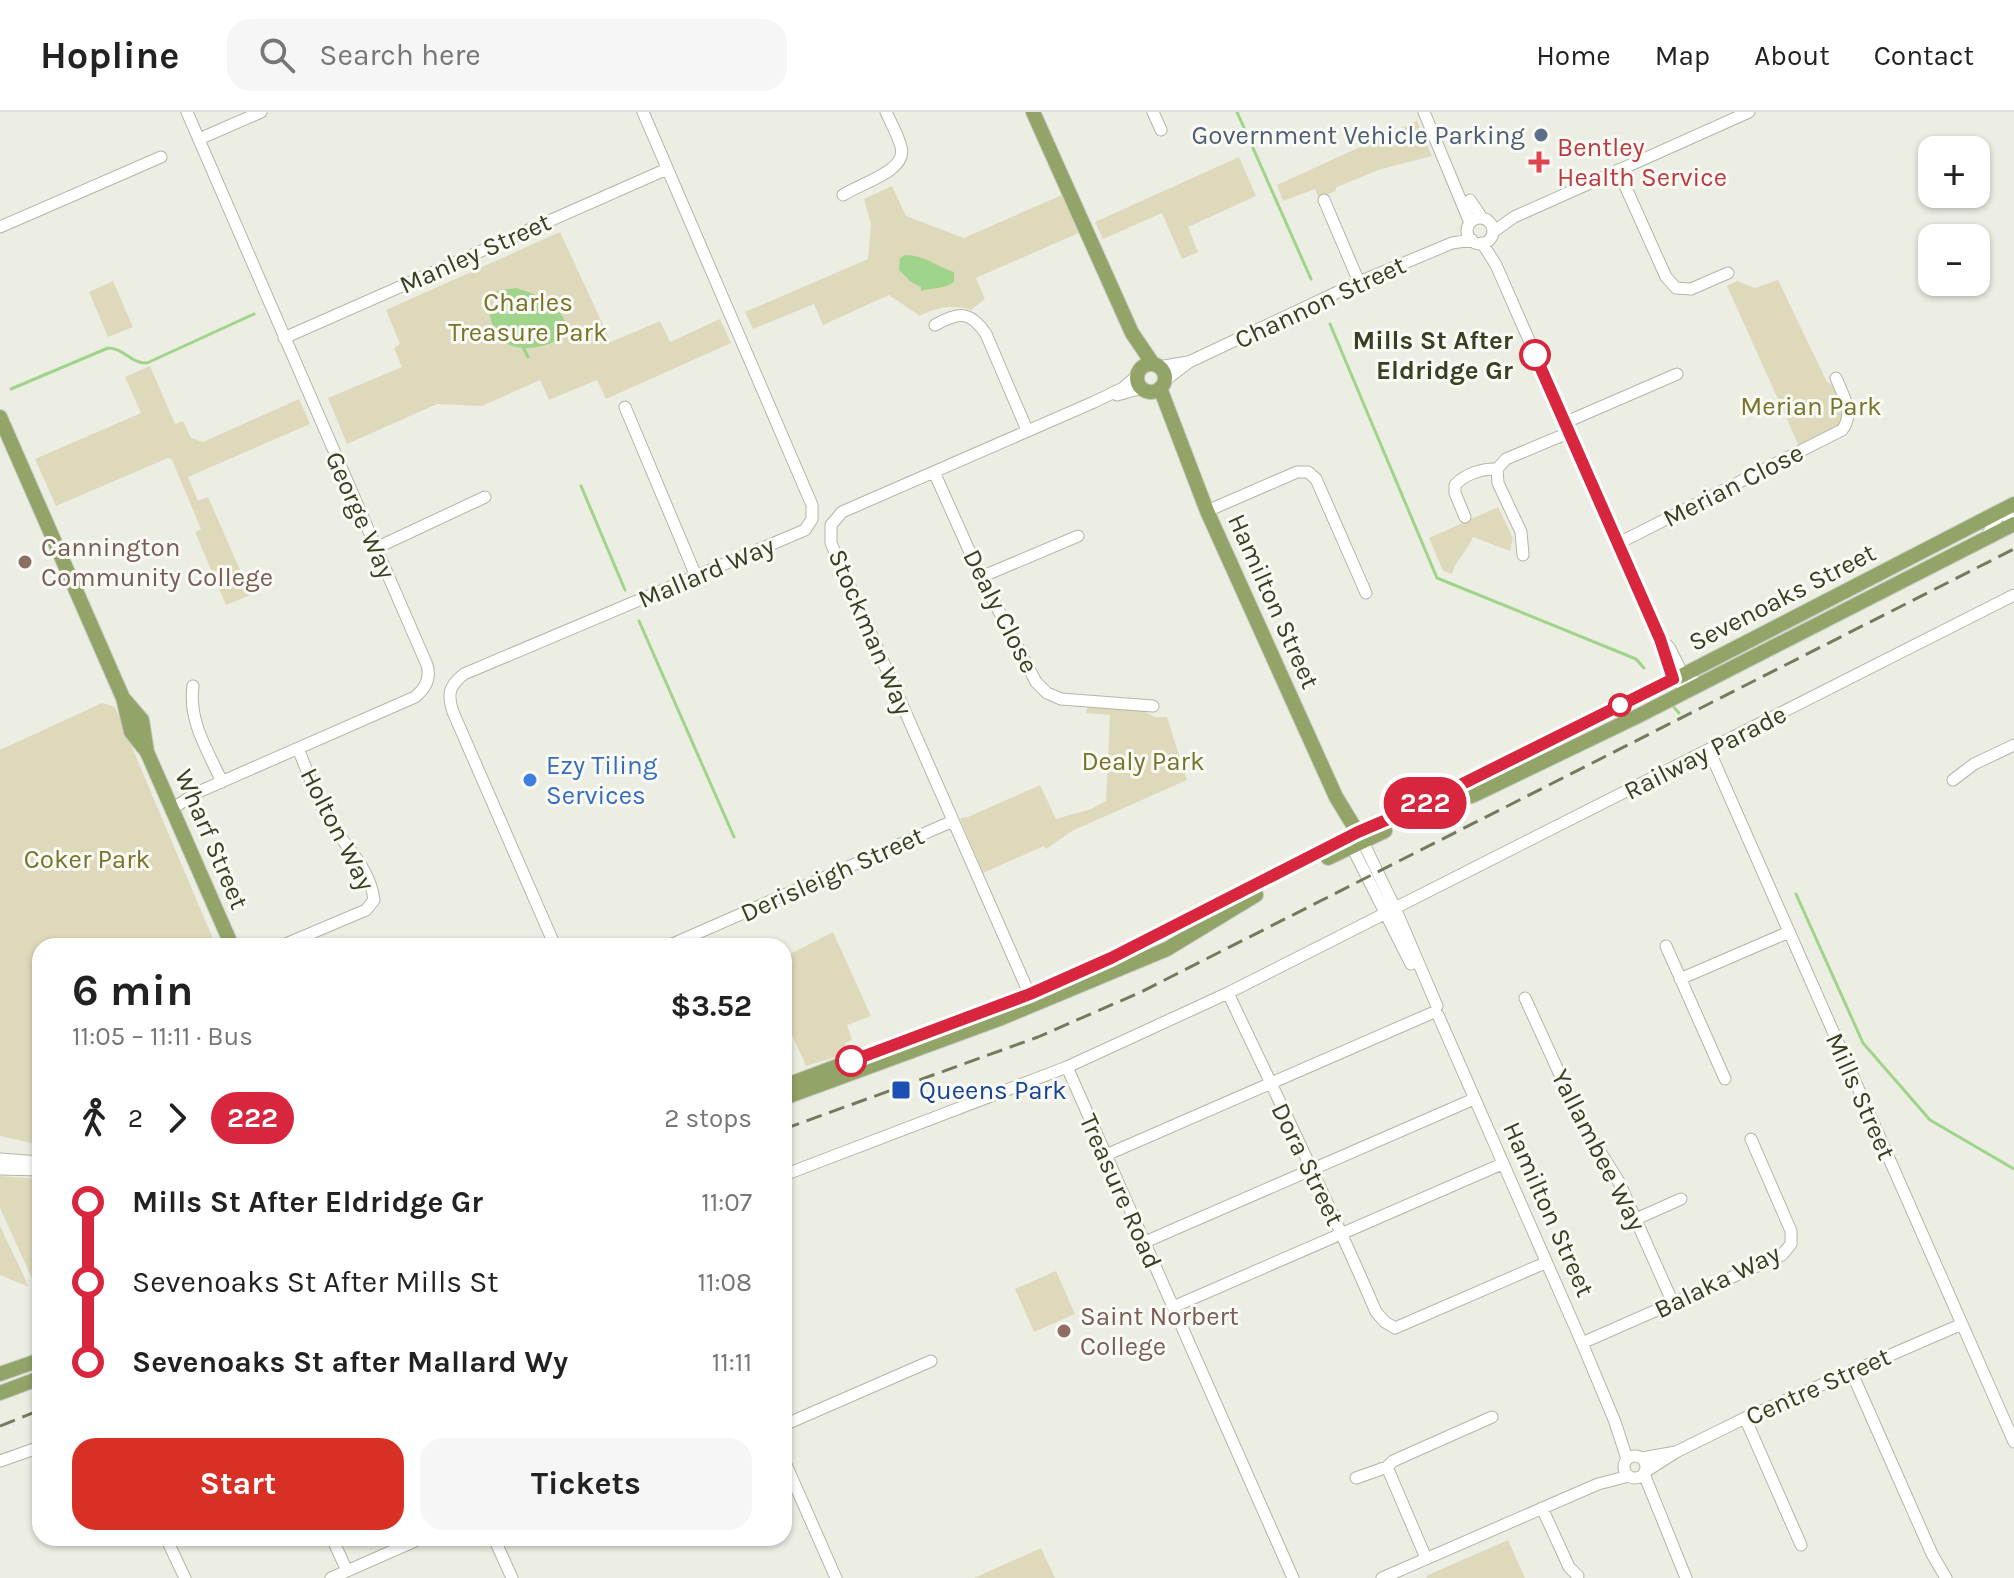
<!DOCTYPE html>
<html lang="en">
<head>
<meta charset="utf-8">
<style>
  :root { --surface:#fff; --page:#f6f6f6; --text:#222; --muted:#767676; --line:#e0e0e0; --accent:#d93025 }
  body { margin:0; font-family:Karla,sans-serif; background:var(--page); color:var(--text); height:100vh; display:flex; flex-direction:column; font-size:30px; white-space:nowrap }
  * { box-sizing:border-box; margin:0 }
  p { font-size:26px; color:var(--muted) }
  .icon { flex:none; width:44px; height:44px; fill:none; stroke:currentColor; stroke-width:2; stroke-linecap:round; stroke-linejoin:round }
  .map { position:relative; flex:1; overflow:hidden }
  .side { position:absolute; left:32px; top:826px; width:760px; height:608px; display:flex; flex-direction:column; background:var(--surface); border-radius:24px; box-shadow:0 2px 6px #0004 }
  .side>* { flex:none }
  .badge { padding:0 16px; border-radius:26px; font-size:28px; line-height:52px }
  .fabs { position:absolute; left:1918px; top:24px; display:grid; gap:16px }
  .fabs a { display:grid; place-items:center; width:72px; height:72px; border-radius:16px; background:var(--surface); box-shadow:0 2px 6px #0004; font-size:40px }
  .map>.badge { position:absolute; translate:-50% -50%; box-shadow:0 0 0 4px #fff }
  .legs { display:flex; align-items:center; gap:12px; height:88px; padding:0 40px; font-size:26px }
  .legs p { margin-inline-start:auto }
  .summary { display:flex; align-items:center; justify-content:space-between; height:136px; padding:0 40px }
  h1 { font-size:44px; font-weight:700; line-height:60px }
  .button { display:flex; gap:16px; margin-top:auto; padding:16px 40px }
  .button a { flex:1; height:92px; border-radius:24px; background:var(--accent); color:#fff; font-size:32px; font-weight:700; line-height:92px; text-align:center }
  .button a+a { background:var(--page); color:var(--text) }
  ul { padding:0 40px; list-style:none }
  li { display:flex; align-items:center; gap:28px; height:80px; font-size:30px }
  li i { display:grid; place-items:center; width:12px; height:100%; margin:0 10px; background:currentColor }
  li i::after { content:''; width:20px; height:20px; margin:-10px; border:6px solid; border-radius:50%; background:var(--surface) }
  li p { margin-inline-start:auto }
  li:first-child i { background:linear-gradient(#0000 50%,currentColor 0) }
  li:last-child i { background:linear-gradient(currentColor 50%,#0000 0) }
  header { display:flex; align-items:center; gap:48px; box-sizing:border-box; height:112px; padding:0 40px; background:var(--surface); border-bottom:2px solid var(--line) }
  header strong { font-size:38px }
  nav { display:flex; gap:44px; margin-inline-start:auto; font-size:28px }
  .search { width:560px; height:72px; background:var(--page); display:flex; align-items:center; gap:20px; box-sizing:border-box; padding:0 28px; border-radius:24px; color:var(--muted); font-size:30px }
  .map>svg:first-child { display:block }
</style>
</head>
<body>
<header>
<strong>Hopline</strong>
<div class="search"><svg class="icon" aria-label="search" viewBox="0 0 24 24"><circle cx="10" cy="10" r="6"/><path d="M15 15l6 6"/></svg>Search here</div>
<nav><a>Home</a><a>Map</a><a>About</a><a>Contact</a></nav>
</header>
<div class="map">
<svg width="2014" height="1466" viewBox="0 0 2014 1466">
  <rect width="100%" height="100%" fill="#eceee3"/>
  <path fill="#dfd9bc" d="M1417,9L1432,44L1381,57L1337,75L1335,79L1319,87L1315,77L1283,89L1277,73Z
    M1239,45L1256,84L1188,115L1198,140L1182,147L1162,101L1103,127L1095,110Z
    M892,74L906,104L964,126L1064,82L1081,120L976,166L985,187L971,198C956,192 934,195 920,204L889,183L823,213L814,192L753,217L745,200L868,147L871,113L864,87Z
    M560,120L611,230L660,209L670,230L720,207L731,231L606,287L597,268L549,288L540,268L482,294L437,292L347,332L328,286L402,255L394,236L400,232L386,198Z
    M1778,168L1827,270L1834,275L1846,301L1839,314L1799,334L1727,174L1737,169L1755,176Z
    M113,169L133,215L108,225L89,180Z
    M150,254L175,312L183,309L191,326L203,330L299,287L310,312L188,365L198,389L208,385L251,483L226,493L195,420L201,417L172,348L168,346L56,394L35,347L141,301L125,265Z
    M1498,395L1513,426L1510,439L1473,425C1467,440 1456,447 1452,462L1443,459L1429,426Z
    M102,591L115,595L216,834H40V1033L0,1024V638Z
    M1088,593L1140,597L1155,605H1167L1187,668L1072,719L1046,737L1044,734L983,761L960,706L968,705L1040,673L1056,707L1091,697L1106,689L1110,603L1086,601Z
    M833,820L871,904L847,913L852,928L845,931L849,941L806,954L784,905V845Z
    M0,1064L40,1067V1184L0,1096Z
    M0,1114L29,1175L0,1163Z
    M1056,1159L1075,1202L1034,1220L1015,1177Z
    M1508,1428L1525,1466H1427L1426,1464Z
    M1041,1436L1055,1466H974Z"/>
  <path fill="#a0d48a" d="M905,143C925,143 937,155 954,160V170C945,177 930,176 921,179V175L911,170L899,158L900,146Z
    M516,176C539,183 557,190 567,213L563,225C549,235 518,242 503,229C495,222 492,212 489,201L501,185L496,179Z"/>
  <g fill="none" stroke-linecap="round" stroke-linejoin="round">
    <path stroke="#a0d48a" stroke-width="3" d="M1237,0L1311,167
      M1330,212L1437,466L1636,547L1644,556
      M488,224L496,221
      M523,235L528,245
      M11,277L108,236C124,236 131,252 147,251L254,202
      M581,374L625,478
      M639,509L734,725
      M1671,592L1679,601
      M1796,782L1863,931L1930,1008L2014,1057"/>
    <defs>
      <path id="minor" d="M1153,0L1161,18
        M1424,0L1470,111
        M199,27L261,0
        M1618,58L1666,165L1676,176L1691,177L1728,161
        M843,83C861,71 908,59 901,35C898,23 891,11 886,0
        M1324,88L1359,170
        M1470,88L1482,106
        M1467 119a13 13 0 1 1 26 0a13 13 0 1 1-26 0Z
        M0,115L161,45
        M1493,120L1514,105L1749,0
        M1482,131L1496,153L1660,527L1662,538L1673,567L1703,571
        M935,213C958,200 970,198 986,222L1027,318
        M284,226L667,57
        M1159,255L1188,250
        M1164,269L1189,250L1359,170L1452,131L1472,128
        M1117,283L1142,276
        M625,295L696,464
        M1564,311L1677,262
        M934,360L981,465L1036,570L1047,581L1061,587L1153,594
        M1207,399L1297,360H1308L1316,367L1366,481
        M1465,405L1455,381V373C1465,362 1483,356 1497,357
        M1985,427L2002,398L2007,405L2014,407
        M1617,432L1842,318C1855,302 1843,283 1836,266
        M376,436L485,385
        M1523,443L1521,420L1498,371L1497,357L1506,347L1568,321
        M981,465L1078,424
        M1660,527L1669,535L1683,563L1680,571
        M193,574C188,609 208,639 222,670
        M1709,638L2014,1330
        M1953,668L1974,652L2014,633
        M172,697L196,681L415,585C426,576 431,566 427,553L187,0
        M1363,730L1395,796L1437,894
        M1352,735L1411,852
        M1395,796L2014,483
        M281,834L366,798L374,788C370,755 344,734 328,706C316,685 308,660 298,637
        M555,834L453,600C447,582 449,574 464,562L805,418L812,407V393L643,0
        M668,834L953,709
        M1666,834L1725,967
        M1680,867L1789,820
        M1228,881C1278,987 1330,1092 1376,1200L1385,1210L1395,1216L1545,1151
        M1525,886L1582,1011L1619,1070L1673,1191
        M1032,888L831,431V413L842,400L1094,290L1123,276L1137,264
        M1438,903L1582,1231L1615,1310L1627,1347
        M1067,955L1293,1466
        M1106,1043L1432,901
        M0,1047L40,1050
        M0,1057L40,1058
        M784,1063L1067,955L1228,881L1386,801
        M1636,1107L1681,1087
        M1145,1130L1474,987
        M1173,1195L1502,1052
        M1582,1231L1782,1143L1791,1132V1119L1751,1027
        M1851,1259L1932,1442L1946,1466
        M1745,1306L1801,1433
        M784,1313L931,1249
        M1624 1355a11 11 0 1 1 22 0a11 11 0 1 1-22 0Z
        M1642,1346L1676,1340
        M784,1348L836,1466
        M0,1349L40,1335
        M1387,1355L1426,1446
        M1645,1360L1676,1340L1745,1306L1962,1212
        M1644,1362L1686,1466
        M1356,1366L1387,1355L1393,1349L1492,1305
        M1542,1396L1569,1455L1578,1464
        M166,1426L185,1466
        M332,1426L347,1459
        M494,1426L512,1466
        M331,1466L422,1426
        M1382,1466L1598,1372L1629,1364"/>
      <path id="major" d="M1033,0L1132,221L1153,252
        M1137 266a14 14 0 1 1 28 0a14 14 0 1 1-28 0Z
        M1160,276L1207,399L1336,685L1361,726
        M0,305L123,586L131,620L147,640
        M124,587L142,608L147,640L232,834
        M1411,707L1474,683L1636,605L2014,412
        M1328,746L1385,719
        M784,974L1030,882L1111,846L1358,720L1412,697L1683,563L2014,392
        M784,986L999,907L1167,837L1256,783
        M0,1262L40,1248
        M0,1281L40,1266"/>
    </defs>
    <use href="#minor" stroke="#b2b6a5" stroke-width="13"/>
    <use href="#major" stroke="#c7cac1" stroke-width="16"/>
    <use href="#minor" stroke="#fff" stroke-width="11"/>
    <use href="#major" stroke="#92a467" stroke-width="14"/>
    <path stroke="#727b5d" stroke-width="3" stroke-dasharray="16 8" stroke-linecap="butt" d="M784,1017L1038,925L1141,880L2014,437
      M0,1314L40,1298"/>
  </g>
  <g fill="none" stroke-linecap="round" stroke-linejoin="round">
    <defs>
      <path id="line-1" d="M851,949L1030,882L1111,846L1358,720L1412,697L1673,567L1660,527L1535,243"/>
    </defs>
    <use href="#line-1" stroke="#fff" stroke-width="18"/>
    <use href="#line-1" stroke="#d7263d" stroke-width="12"/>
  </g>
  <circle fill="#5c6f8a" stroke="#f9faf4" stroke-width="3" cx="1541" cy="23" r="8"/>
  <path fill="#e0444e" stroke="#f9faf4" stroke-width="3" d="M1535 38h8v8h8v8h-8v8h-8v-8h-8v-8h8z"/>
  <g fill="#fff" stroke="#d7263d" stroke-width="4">
    <circle cx="1535" cy="243" r="14"/>
    <circle cx="1620" cy="593" r="10"/>
    <circle cx="851" cy="949" r="14"/>
  </g>
  <g fill="#8d6e63" stroke="#f9faf4" stroke-width="3">
    <circle cx="25" cy="450" r="8"/>
    <circle cx="1064" cy="1219" r="8"/>
  </g>
  <circle fill="#3f7fe0" stroke="#f9faf4" stroke-width="3" cx="530" cy="668" r="8"/>
  <rect fill="#1a4fb4" stroke="#f9faf4" stroke-width="3" x="891" y="968" width="20" height="20" rx="4"/>
  <g text-anchor="middle" stroke-width="6" stroke-linejoin="round" paint-order="stroke">
    <g font-size="26" fill="#4e5e75" stroke="#f9faf4" text-anchor="end">
      <text x="1525" y="32">Government Vehicle Parking</text>
    </g>
    <g font-size="26" fill="#be3a42" stroke="#f9faf4" text-anchor="start">
      <text x="1557" y="44">Bentley<tspan x="1557" dy="30">Health Service</tspan></text>
    </g>
    <g font-size="26" fill="#374022" stroke="#f9faf4">
      <text transform="translate(475 141) rotate(-24)" y="9">Manley Street</text>
      <text transform="translate(1320 190) rotate(-25)" y="9">Channon Street</text>
      <text transform="translate(1733 373) rotate(-27)" y="9">Merian Close</text>
      <text transform="translate(361 403) rotate(66)" y="9">George Way</text>
      <text transform="translate(706 460) rotate(-23)" y="9">Mallard Way</text>
      <text transform="translate(1782 485) rotate(-27)" y="9">Sevenoaks Street</text>
      <text transform="translate(1274 489) rotate(66)" y="9">Hamilton Street</text>
      <text transform="translate(1001 499) rotate(63)" y="9">Dealy Close</text>
      <text transform="translate(871 520) rotate(67)" y="9">Stockman Way</text>
      <text transform="translate(1705 640) rotate(-27)" y="9">Railway Parade</text>
      <text transform="translate(338 717) rotate(63)" y="9">Holton Way</text>
      <text transform="translate(212 727) rotate(67)" y="9">Wharf Street</text>
      <text transform="translate(832 762) rotate(-24)" y="9">Derisleigh Street</text>
      <text transform="translate(1861 984) rotate(66)" y="9">Mills Street</text>
      <text transform="translate(1599 1038) rotate(63)" y="9">Yallambee Way</text>
      <text transform="translate(1308 1052) rotate(64)" y="9">Dora Street</text>
      <text transform="translate(1121 1079) rotate(66)" y="9">Treasure Road</text>
      <text transform="translate(1549 1097) rotate(66)" y="9">Hamilton Street</text>
      <text transform="translate(1717 1169) rotate(-26)" y="9">Balaka Way</text>
      <text transform="translate(1818 1274) rotate(-24)" y="9">Centre Street</text>
    </g>
    <g font-size="26" fill="#78732b" stroke="#f9faf4">
      <text x="528" y="199">Charles<tspan x="528" dy="30">Treasure Park</tspan></text>
      <text x="1811" y="303">Merian Park</text>
      <text x="1143" y="658">Dealy Park</text>
      <text x="87" y="756">Coker Park</text>
    </g>
    <g font-size="26" font-weight="bold" fill="#374022" stroke="#f9faf4" text-anchor="end">
      <text x="1513" y="237">Mills St After<tspan x="1513" dy="30">Eldridge Gr</tspan></text>
    </g>
    <g font-size="26" fill="#785e54" stroke="#f9faf4" text-anchor="start">
      <text x="41" y="444">Cannington<tspan x="41" dy="30">Community College</tspan></text>
      <text x="1080" y="1213">Saint Norbert<tspan x="1080" dy="30">College</tspan></text>
    </g>
    <g font-size="26" fill="#366cbe" stroke="#f9faf4" text-anchor="start">
      <text x="546" y="662">Ezy Tiling<tspan x="546" dy="30">Services</tspan></text>
    </g>
    <g font-size="26" fill="#164399" stroke="#f9faf4" text-anchor="start">
      <text x="919" y="987">Queens Park</text>
    </g>
  </g>
</svg>
<div class="fabs">
<a>+</a>
<a>−</a>
</div>
<b class="badge" style="left:1425px;top:691px;background:#d7263d;color:#fff">222</b>
<section class="side">
<div class="summary"><div><h1>6 min</h1><p>11:05 – 11:11 · Bus</p></div><b>$3.52</b></div>
<div class="legs"><svg class="icon" aria-label="walk" viewBox="0 0 24 24"><circle cx="13" cy="4" r="2"/><path d="M13 8l-2 6 4 7M11 14l-3 7M7 12l3-4h3l4 4"/></svg>2<svg class="icon" aria-label="forward" viewBox="0 0 24 24"><path d="M9 5l7 7-7 7"/></svg><b class="badge" style="background:#d7263d;color:#fff">222</b><p>2 stops</p></div>
<ul>
<li><i style="color:#d7263d"></i><b>Mills St After Eldridge Gr</b><p>11:07</p></li>
<li><i style="color:#d7263d"></i><span>Sevenoaks St After Mills St</span><p>11:08</p></li>
<li><i style="color:#d7263d"></i><b>Sevenoaks St after Mallard Wy</b><p>11:11</p></li>
</ul>
<div class="button"><a>Start</a><a>Tickets</a></div>
</section>
</div>
</body>
</html>
